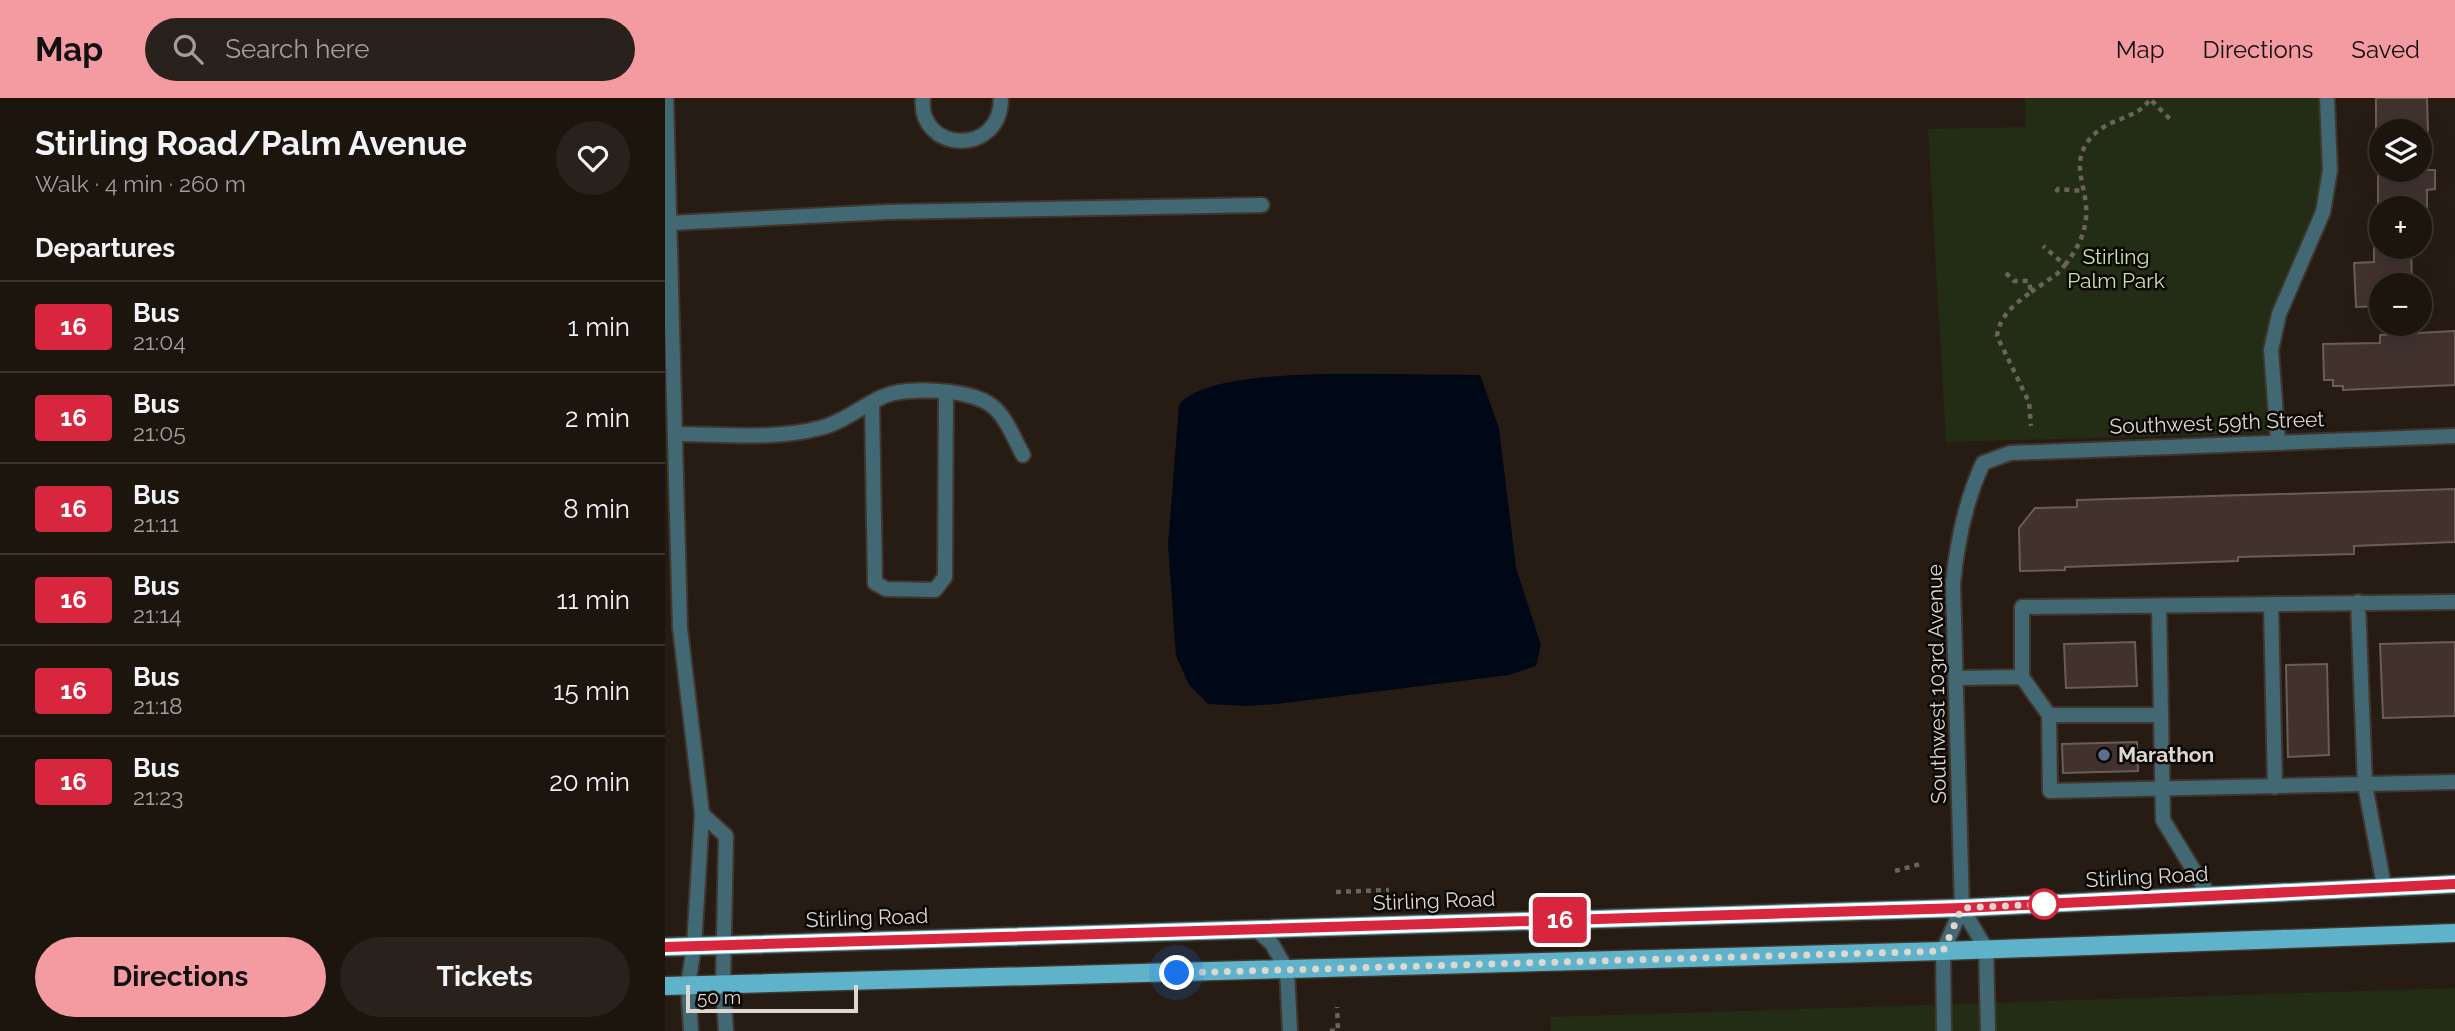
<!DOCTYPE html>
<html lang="en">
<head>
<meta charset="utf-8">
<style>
  :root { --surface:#1c150e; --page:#29221c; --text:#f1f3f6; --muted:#a09f9e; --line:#3a342e; --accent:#f49aa1 }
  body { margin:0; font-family:Raleway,sans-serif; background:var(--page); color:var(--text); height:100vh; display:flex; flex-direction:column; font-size:26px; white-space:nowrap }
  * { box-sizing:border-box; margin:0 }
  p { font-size:23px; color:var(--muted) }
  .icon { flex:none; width:38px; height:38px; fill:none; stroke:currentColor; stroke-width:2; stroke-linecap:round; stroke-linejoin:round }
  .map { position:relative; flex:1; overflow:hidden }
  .panel { display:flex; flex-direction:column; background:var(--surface); width:665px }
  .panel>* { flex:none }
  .badge { padding:0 14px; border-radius:5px; font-size:24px; line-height:46px }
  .buttons { position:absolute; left:1704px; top:21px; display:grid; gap:14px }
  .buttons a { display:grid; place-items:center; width:63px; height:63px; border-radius:50%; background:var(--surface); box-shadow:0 7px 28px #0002,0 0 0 2px var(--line); font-size:35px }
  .scale { position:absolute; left:21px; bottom:18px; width:172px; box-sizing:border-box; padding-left:7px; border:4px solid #ddd7d0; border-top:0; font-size:19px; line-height:24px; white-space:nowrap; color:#ddd7d0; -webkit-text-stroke:5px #0c0805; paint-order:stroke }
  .you { position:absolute; width:35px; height:35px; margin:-18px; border:5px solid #fff; border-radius:50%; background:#1a73e8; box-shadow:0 0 0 10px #1a73e833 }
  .map>.badge { position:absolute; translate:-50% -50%; box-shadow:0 0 0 4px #fff }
  h2 { padding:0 35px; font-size:26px; line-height:63px }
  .round { display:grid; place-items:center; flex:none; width:74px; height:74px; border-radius:37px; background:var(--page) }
  .headline { display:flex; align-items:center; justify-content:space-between; height:119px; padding:0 35px }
  h1 { font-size:33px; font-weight:700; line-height:52px }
  .primary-button { display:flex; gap:14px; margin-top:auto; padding:14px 35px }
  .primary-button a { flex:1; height:80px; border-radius:42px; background:var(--accent); color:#111; font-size:28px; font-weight:700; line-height:80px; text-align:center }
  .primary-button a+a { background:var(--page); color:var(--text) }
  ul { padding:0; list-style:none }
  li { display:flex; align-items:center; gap:21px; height:91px; padding:0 35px; border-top:2px solid var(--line) }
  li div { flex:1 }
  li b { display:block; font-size:26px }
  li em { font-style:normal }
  li .badge { min-width:77px; font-weight:700; text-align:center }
  header { display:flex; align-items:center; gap:42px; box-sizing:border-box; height:98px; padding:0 35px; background:var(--accent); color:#111 }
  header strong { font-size:33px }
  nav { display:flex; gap:38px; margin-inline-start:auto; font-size:24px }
  .search { width:490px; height:63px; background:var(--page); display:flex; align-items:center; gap:18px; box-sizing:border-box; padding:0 24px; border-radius:38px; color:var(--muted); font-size:26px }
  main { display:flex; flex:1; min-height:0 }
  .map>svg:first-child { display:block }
</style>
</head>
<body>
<header>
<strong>Map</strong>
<div class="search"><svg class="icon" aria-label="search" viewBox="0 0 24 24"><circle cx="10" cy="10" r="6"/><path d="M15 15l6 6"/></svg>Search here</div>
<nav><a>Map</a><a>Directions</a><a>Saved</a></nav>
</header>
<main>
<section class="panel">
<div class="headline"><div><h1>Stirling Road/Palm Avenue</h1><p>Walk · 4 min · 260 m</p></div><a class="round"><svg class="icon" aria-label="heart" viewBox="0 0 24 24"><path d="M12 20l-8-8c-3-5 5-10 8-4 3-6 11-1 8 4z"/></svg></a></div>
<h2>Departures</h2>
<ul>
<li><span class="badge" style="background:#d7263d;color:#fff">16</span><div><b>Bus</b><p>21:04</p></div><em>1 min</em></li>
<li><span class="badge" style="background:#d7263d;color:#fff">16</span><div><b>Bus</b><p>21:05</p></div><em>2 min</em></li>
<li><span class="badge" style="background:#d7263d;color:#fff">16</span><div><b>Bus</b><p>21:11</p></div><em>8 min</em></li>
<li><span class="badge" style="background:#d7263d;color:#fff">16</span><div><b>Bus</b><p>21:14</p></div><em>11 min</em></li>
<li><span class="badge" style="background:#d7263d;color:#fff">16</span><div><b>Bus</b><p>21:18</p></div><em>15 min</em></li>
<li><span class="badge" style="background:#d7263d;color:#fff">16</span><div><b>Bus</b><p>21:23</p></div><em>20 min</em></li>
</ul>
<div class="primary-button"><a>Directions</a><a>Tickets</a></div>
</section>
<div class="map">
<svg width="1790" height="933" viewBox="0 0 1790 933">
  <rect width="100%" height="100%" fill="#261c13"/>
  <path fill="#232c15" d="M1360,0H1660L1662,91L1606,252L1612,335L1281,344L1263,31L1361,29Z
    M1790,890V933H886L885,919Z"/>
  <path fill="#000817" d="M729,276L815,277L834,330L851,470L876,547L871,568L844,577L612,606L582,608L543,606L524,587L511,558L503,447L514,307C540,271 684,276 729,276Z"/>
  <path fill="#41322e" stroke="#6c5c57" stroke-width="2" d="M1711,0H1762L1763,33H1711Z
    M1713,72H1770V91L1762,92V110H1713Z
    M1709,149H1746L1747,187H1717V208L1691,209L1689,165L1709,164Z
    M1790,233V287L1678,292V288H1668V282H1659L1658,246L1715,245V237Z
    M1790,391V444L1689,448V456L1573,459V463L1400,469V472L1355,473L1354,430L1370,410L1412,409V402Z
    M1470,544L1472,588L1401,590L1399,546Z
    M1790,544V618L1718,620L1715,546Z
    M1662,566L1664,657L1623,659L1621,567Z
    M1472,644L1473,673L1398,675L1397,646Z"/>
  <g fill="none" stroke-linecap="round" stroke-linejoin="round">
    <defs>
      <path id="lane" d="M5,125L223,114L597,107
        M207,304L210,485L221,491L270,492L280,479L281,294
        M11,336C58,336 109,342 155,330C177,325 197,308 217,299C241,288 305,291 326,307C341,318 349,341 358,357
        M1693,504L1700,687L1719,788
        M1790,504L1357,509V579L1384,617L1385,693L1790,684
        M1606,506L1610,689
        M1494,508L1498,722L1545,799
        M1291,580L1357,579
        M1384,617H1496
        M1297,810L1321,851L1323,933
        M591,831L607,846L622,872L625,933
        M1279,933L1278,853L1297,810"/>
      <path id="street" d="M1,0L15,530L37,716L29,849L23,887L26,933
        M258,0C252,54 336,60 336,0
        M1613,343L1606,252L1614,216L1658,114L1665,72L1662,0
        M37,716L61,738L58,887L61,933
        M1297,810L1288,486C1292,444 1300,404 1318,365L1345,355L1790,338"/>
      <path id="primary" d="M0,849L1297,810L1790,786
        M0,888L1278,853L1790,835"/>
    </defs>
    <use href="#lane" stroke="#40362d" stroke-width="18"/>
    <use href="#street" stroke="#40362d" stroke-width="18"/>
    <use href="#primary" stroke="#40362d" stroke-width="21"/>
    <path stroke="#6b625a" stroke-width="4.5" stroke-dasharray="5 5" stroke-linecap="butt" d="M1391,94L1393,91L1418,93
      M1400,167C1414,149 1423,131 1421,107C1419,86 1409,68 1420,48C1437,18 1471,24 1485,1L1507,23
      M1341,175L1349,183H1364L1366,194C1350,206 1335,217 1332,238L1364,304L1366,328
      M1366,194L1392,176L1400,167L1378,148
      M1230,773L1259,765
      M671,794L724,792
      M665,933L673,932L672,909"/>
    <use href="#lane" stroke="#426873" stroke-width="14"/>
    <use href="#street" stroke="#426873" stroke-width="14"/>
    <use href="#primary" stroke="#5eb2c9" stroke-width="18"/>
  </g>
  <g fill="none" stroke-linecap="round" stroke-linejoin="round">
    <defs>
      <path id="line" d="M0,849L1297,810L1790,786"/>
    </defs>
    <use href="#line" stroke="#fff" stroke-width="16"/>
    <use href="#line" stroke="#d7263d" stroke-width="10"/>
    <path stroke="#ddd7d0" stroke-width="7" stroke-dasharray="0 12.6" d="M512,875L1278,853L1297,810L1379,806"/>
  </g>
  <circle fill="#5c6f8a" stroke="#0c0805" stroke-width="2.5" cx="1439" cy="657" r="7"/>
  <circle fill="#fff" stroke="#d7263d" stroke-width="3.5" cx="1379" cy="806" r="14"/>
  <g text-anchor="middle" stroke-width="5" stroke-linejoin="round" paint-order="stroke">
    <g font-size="21" fill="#cae0ac" stroke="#0c0805">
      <text x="1451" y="166">Stirling<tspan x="1451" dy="24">Palm Park</tspan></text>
    </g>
    <g font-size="21" fill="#ddd7d0" stroke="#0c0805">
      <text transform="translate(1552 325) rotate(-2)" y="7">Southwest 59th Street</text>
      <text transform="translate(1272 586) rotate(-91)" y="7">Southwest 103rd Avenue</text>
      <text transform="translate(1482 779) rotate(-3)" y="7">Stirling Road</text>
      <text transform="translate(769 803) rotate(-2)" y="7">Stirling Road</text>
      <text transform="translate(202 820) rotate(-2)" y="7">Stirling Road</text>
    </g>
    <g font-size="21" font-weight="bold" fill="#ddd7d0" stroke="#0c0805" text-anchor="start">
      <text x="1453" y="664">Marathon</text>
    </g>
  </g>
</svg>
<div class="buttons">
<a><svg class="icon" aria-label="layers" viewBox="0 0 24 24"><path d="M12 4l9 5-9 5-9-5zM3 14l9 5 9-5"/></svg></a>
<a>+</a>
<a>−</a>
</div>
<div class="scale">50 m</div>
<div class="you" style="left:512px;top:875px"></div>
<b class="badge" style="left:895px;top:822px;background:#d7263d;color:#fff">16</b>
</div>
</main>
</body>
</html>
